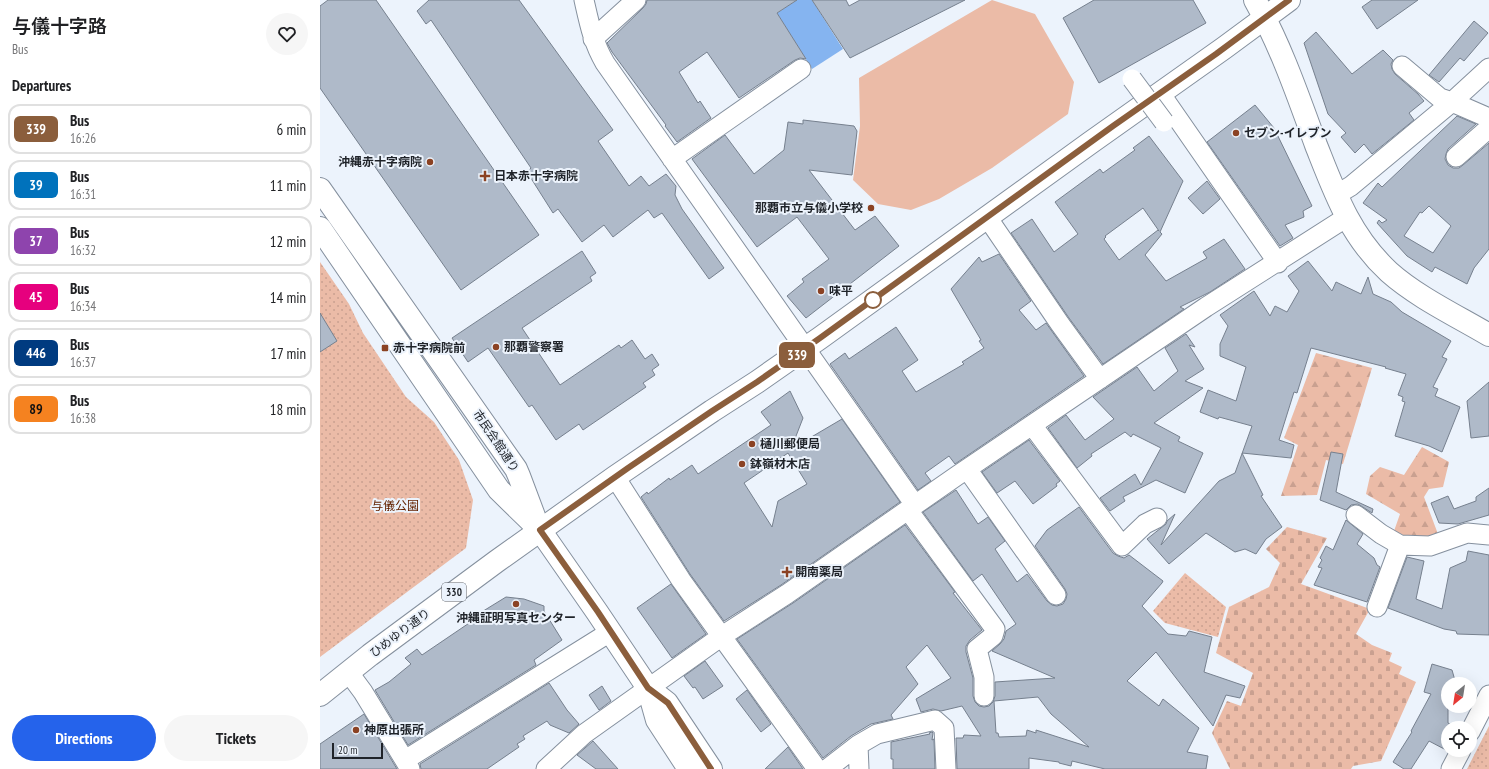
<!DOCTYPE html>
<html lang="en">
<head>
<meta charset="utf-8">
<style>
  :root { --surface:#fff; --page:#f6f6f6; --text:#202124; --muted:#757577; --line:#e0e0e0; --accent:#2563eb }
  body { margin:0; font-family:"PT Sans Narrow","Noto Sans JP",sans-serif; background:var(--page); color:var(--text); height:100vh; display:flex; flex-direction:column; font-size:15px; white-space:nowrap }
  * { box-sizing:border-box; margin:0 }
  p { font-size:13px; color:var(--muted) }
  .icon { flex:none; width:22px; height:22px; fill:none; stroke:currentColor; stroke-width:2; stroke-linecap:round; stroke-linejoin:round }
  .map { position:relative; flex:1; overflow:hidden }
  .details { display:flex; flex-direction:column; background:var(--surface); width:320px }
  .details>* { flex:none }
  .badge { padding:0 8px; border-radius:6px; font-size:14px; line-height:26px }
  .needle { width:26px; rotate:210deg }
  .fabs { position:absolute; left:1121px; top:677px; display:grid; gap:8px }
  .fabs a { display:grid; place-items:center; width:36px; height:36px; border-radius:50%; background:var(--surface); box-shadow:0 4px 16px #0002; font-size:20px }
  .scale { position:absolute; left:12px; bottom:10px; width:51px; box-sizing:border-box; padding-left:4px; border:2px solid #1f2329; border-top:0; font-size:11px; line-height:14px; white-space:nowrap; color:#1f2329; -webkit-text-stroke:3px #ecf3fc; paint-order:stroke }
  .map>.badge { position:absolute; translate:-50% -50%; box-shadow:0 0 0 2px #fff }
  h2 { padding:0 12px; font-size:15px; line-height:36px }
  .round { display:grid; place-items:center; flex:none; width:42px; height:42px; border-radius:21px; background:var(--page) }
  .head { display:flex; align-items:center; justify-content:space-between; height:68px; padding:0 12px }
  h1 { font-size:19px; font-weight:600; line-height:30px }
  .action { display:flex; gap:8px; margin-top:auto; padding:8px 12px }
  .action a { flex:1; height:46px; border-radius:24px; background:var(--accent); color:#fff; font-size:16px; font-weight:600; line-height:46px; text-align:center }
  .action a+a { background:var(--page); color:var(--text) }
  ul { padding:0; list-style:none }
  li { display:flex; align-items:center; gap:12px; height:50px; margin:0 8px 6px; padding:0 4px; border:2px solid var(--line); border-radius:12px }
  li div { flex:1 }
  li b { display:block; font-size:15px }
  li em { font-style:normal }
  li .badge { min-width:44px; font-weight:700; text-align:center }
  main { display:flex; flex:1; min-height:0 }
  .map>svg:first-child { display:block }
</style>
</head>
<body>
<main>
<section class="details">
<div class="head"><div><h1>与儀十字路</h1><p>Bus</p></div><a class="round"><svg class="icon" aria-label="heart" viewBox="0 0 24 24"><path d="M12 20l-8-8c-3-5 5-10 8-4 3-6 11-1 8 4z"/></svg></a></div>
<h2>Departures</h2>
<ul>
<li><span class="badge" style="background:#8b5e3c;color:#fff">339</span><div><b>Bus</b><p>16:26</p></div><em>6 min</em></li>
<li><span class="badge" style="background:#0072bc;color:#fff">39</span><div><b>Bus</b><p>16:31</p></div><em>11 min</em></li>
<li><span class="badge" style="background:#8e44ad;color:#fff">37</span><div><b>Bus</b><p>16:32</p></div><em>12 min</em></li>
<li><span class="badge" style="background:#e6007e;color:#fff">45</span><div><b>Bus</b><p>16:34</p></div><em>14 min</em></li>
<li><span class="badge" style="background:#003b80;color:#fff">446</span><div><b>Bus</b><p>16:37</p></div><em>17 min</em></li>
<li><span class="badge" style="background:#f58220;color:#111">89</span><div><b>Bus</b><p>16:38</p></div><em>18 min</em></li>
</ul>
<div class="action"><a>Directions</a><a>Tickets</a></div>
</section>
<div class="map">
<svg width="1169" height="769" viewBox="0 0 1169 769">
  <defs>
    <pattern id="forest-firs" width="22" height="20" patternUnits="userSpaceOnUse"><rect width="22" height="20" fill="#ebbba7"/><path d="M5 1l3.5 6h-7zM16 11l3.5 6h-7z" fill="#c9a090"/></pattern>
    <pattern id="cemetery-stones" width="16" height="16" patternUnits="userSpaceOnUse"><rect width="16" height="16" fill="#ebbba7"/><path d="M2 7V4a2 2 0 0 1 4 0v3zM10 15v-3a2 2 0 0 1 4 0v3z" fill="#c9a090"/></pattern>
    <pattern id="park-dots" width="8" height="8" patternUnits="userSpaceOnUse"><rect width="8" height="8" fill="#ebbba7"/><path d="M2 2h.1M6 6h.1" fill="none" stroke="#c9a090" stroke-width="1.8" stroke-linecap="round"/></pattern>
  </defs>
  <rect width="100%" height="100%" fill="#ecf3fc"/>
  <path fill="url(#forest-firs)" d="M996,353L1052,368L1023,464L1006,460L997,495L961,496L978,445L964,438Z
    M1102,447L1129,462L1123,487L1109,489L1104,497L1118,534L1092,539L1074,531L1080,514L1046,494L1050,476L1060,467L1084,475Z"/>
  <path fill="url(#cemetery-stones)" d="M967,527L1007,538L981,584L1050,609L1036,634L1052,645L1072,653L1069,661L1082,667L1079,674L1096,682L1061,761L1033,766L1031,769H910L892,733L907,701L921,706L933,673L896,653L909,607L949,587L960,563L946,549Z"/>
  <path fill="url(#park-dots)" d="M0,262L29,304L43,333L86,397L114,422L139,460L153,500L146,548L0,657Z
    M865,573L906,607L898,637L845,623L833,611Z
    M1169,726V769H1147Z"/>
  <path fill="#ebbba7" d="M672,0L715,14L754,82L748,114L672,168L619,199L591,210L558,204L533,180L540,126L539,78Z"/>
  <path fill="#85b4f0" d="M477,0H492L523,49L492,69L457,13Z"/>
  <path fill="#afbac9" stroke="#76808e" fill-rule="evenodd" d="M8,0H56L219,235L141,290L0,88V6Z
    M109,0H199L293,130L278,141L309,186L321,176L329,186L346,174L356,186L355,195L362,209L404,268L389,279L342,213L334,218L328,210L293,237L284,225L262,242L238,209L233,213L207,172L211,168L111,20L106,24L97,11Z
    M327,0H477L457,13L486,59L480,58L475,60L419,98L387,52L359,72L378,103L380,101L391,118L357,142L345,126L346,125L292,52L287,43L323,8L326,4Z
    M492,0H526L529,6L540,0H645L530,58Z
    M774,0H873L886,23L779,83L743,18Z
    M1052,0H1098L1057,29L1042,7Z
    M1154,21L1168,33L1144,61L1140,58L1119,82L1109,75Z
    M996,32L1032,74L1063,50L1073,60L1071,64L1072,69L1075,74L1098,94L1104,101L1089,113L1094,120L1052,154L1044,144L1035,153L1021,137L1026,133L1008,114L984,43Z
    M935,105L954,128L992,206L983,211L984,217L965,225L973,238L960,246L887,142Z
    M1137,116L1156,124L1128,149L1126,154L1125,159L1128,165L1133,168H1139L1143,165L1169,143V249L1154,268L1147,284L1115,267L1112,272L1087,256L1057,223L1059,220L1062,223L1067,220L1043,203L1058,183L1062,187ZM1109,206L1131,226L1113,253L1084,236L1100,212L1102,213Z
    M483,120L534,126L537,131L532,175L489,170L535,230L555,216L579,246L486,318L467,296L484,282L482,279L509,259L477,217L437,247L372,159L405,135L434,174L464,150L468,122L483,124Z
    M829,136L863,181L840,232L842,234L825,255L846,281L887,258L883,252L904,239L925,269L890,292L860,307L864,309L783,364L749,318L691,233L712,219L734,252L758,234L735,202L780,169L783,173L815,150L813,148ZM823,208L839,231L838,230L799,260L784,239L786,237L785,236Z
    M887,181L900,199L883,214L868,198Z
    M262,251L276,273L270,277L272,281L202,328L240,385L299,345L301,348L312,340L325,359L332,354L339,365L332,370L335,375L323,383L326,387L263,430L259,424L236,440L212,405L209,407L168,348L148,362L132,338Z
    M679,254L711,301L699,310L716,330L726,323L764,376L635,464L629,456L605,473L611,481L598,490L510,364L525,353L529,359L576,327L598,360L582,371L596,392L644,364L642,362L664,348L659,341L661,340L631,289L659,257L662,262Z
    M988,261L1012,291L1016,282L1041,294L1048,277L1053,294L1071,302L1082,312L1131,341L1122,357L1127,359L1113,387L1118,389L1115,396L1140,407L1122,452L1109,446L1075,436L1085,402L1082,401L1083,397L1078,395L1086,374L1065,368L1066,367L991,348L977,393L974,392L959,440L974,445L971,458L922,453L943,495L941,496L962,527L946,539L936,554L925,549L915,552L886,533L849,564L827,539L846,524L847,521L855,514L841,545L899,481L915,473L932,426L899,417L898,419L880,412L888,390L916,401L926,367L900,356V344L908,326L900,315L934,291L950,316L955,306L967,312L979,291L968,276Z
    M0,313L17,341L0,352Z
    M866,334L875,347L869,345L884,369L865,381L883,388L834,423L860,437L858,441L883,453L865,493L836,480L803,497L805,501L790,511L780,498L815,474L821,485L841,448L813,434L811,437L805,432L771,454L772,456L757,468L728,428L746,415L765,440L794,419L773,397L817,367L834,391L858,371L845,348Z
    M1169,382V436L1151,438L1147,401Z
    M470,391L483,418L471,449L522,419L580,502L461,585L404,621L370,574L321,497L327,492L328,494L349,478L350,480L372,465L378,474L451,425L441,412ZM468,453L487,484L458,501L452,527L424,483Z
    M709,440L740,481L736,484L737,486L713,504L695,481L677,493L662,472Z
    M1011,452L1023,454L1016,492L1053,509L1052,513L1038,504L1031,505L1026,510L1000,500Z
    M1169,488V515L1138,524L1119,523L1111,503L1128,496L1134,509L1156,501V497Z
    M636,490L658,524L668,517L685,541L675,549L697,582L707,574L727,601L732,605L737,606L743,604L746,599L747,594L745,589L715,546L727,530L759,507L793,553L798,556L804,558L809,555L843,581L842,583L822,606L848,634L866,636L869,631L892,637L884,672L925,686L920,698L906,695L893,726L836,652L807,681L839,706L843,699L879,728L867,752L888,756L886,769H785L752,761L751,766L739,763V762L709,758V769H637L636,738H643L644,735L661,736L642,706L621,711L613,709L601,712L596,699L631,678L607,645L586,667L598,684L571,715L573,719L551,724L531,736L503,758L417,639L473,603L585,525L635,592L633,593L662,630L650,640L646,646V652L653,678V696L655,702L659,706L664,707L669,706L673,702L675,696V682L735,678L672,651L680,644L684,639L686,631L696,624L662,574L653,581L603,512ZM718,697L731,714L769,747L716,730V733L707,730L706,736L679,737L678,733H676L674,701Z
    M1026,520L1043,534L1037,544L1054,558L1057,565L1060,567L1047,602L994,585L1002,568L998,567L1002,560L1000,558L1006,546L1013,550Z
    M1148,551L1169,555V635L1137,634L1136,631L1124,629L1068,608L1087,557L1104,561L1096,599L1122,609L1130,568L1146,561Z
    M351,584L386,634L352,658L317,608Z
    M186,597L204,599L224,606V611L242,640L214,660L216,665L88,745L55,690L69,682L91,664L85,658L97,649L102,655L161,615L160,613Z
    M385,661L403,686L383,699L375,687L373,688L364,676Z
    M1112,664L1132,670L1136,684H1128V723L1137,728H1128V751L1109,741L1091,769H1084L1073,762L1092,732L1091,731L1111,694L1104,692Z
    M229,683L247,710L259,724L249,733L230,725L227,721L203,736L205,739L197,744L199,747L167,769H101L100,764Z
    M282,686L291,701L279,710L269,695Z
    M427,690L451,724L441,732L416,699Z
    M44,714L77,769H0V744Z
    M612,732L613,733L612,740L614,739L615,769H573V759H571V742L610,734L609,733Z
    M273,741L298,769H276L257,755Z
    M468,747L483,769H445Z"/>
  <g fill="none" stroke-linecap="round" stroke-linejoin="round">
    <defs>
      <path id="street" d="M264,0C269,22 273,43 285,63L595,505
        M273,39L316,0
        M1082,66L1120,98L1132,102L1169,118
        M840,93L958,263
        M1136,157L1169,128
        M352,159L481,69
        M1016,195L1031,186L1132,102L1169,68
        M667,217L740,324L780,379
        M712,425L802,546L825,524L837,518
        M647,469L736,595
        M295,477L361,580L497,769
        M588,510L675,629L673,636L657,649L664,677V696
        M1036,515L1061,534L1080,545L1110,546L1147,533L1169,535
        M1057,607L1080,545
        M29,673L43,692L90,769
        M1150,732L1169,695
        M538,745L539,769
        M85,760L290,632
        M226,769L264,734L402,636L467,594L638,475L886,307L1027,217
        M507,769L538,745L557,734L615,720L624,728L626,769
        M1131,769L1141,750"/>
      <path id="secondary" d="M935,0C961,46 978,96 996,145C1015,193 1030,236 1069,272C1097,297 1137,316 1169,335
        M0,189L196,469L199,476L217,524
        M0,228L179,490L220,530L277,612L328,688L337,720L369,769
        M328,688L347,703L391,769"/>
      <path id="highway" d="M0,695L50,655L177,561L295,477L392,411L437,382L500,338L770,143L904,48L969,0"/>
    </defs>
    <use href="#street" stroke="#85909e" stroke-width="21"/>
    <use href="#secondary" stroke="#85909e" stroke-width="24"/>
    <use href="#highway" stroke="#85909e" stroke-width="24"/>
    <use href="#street" stroke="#fff" stroke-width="19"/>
    <use href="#secondary" stroke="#fff" stroke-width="22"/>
    <use href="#highway" stroke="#fff" stroke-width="22"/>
    <defs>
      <path id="street-bridge" d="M812,79L844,122"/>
    </defs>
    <use href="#street-bridge" stroke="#85909e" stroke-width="21" stroke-linecap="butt"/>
    <use href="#street-bridge" stroke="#fff" stroke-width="19"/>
  </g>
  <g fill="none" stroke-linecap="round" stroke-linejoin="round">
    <defs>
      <path id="line" d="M391,769L348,703L328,688L278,612L220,530L308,468L392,411L437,382L500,338L793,126L896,54L969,0"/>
    </defs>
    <use href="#line" stroke="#fff" stroke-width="9"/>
    <use href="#line" stroke="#8b5e3c" stroke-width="6"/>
  </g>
  <g fill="#8b4223" stroke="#ecf3fc" stroke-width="1.5">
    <circle cx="916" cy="133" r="4"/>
    <circle cx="110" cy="162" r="4"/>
    <path d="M163 170h4v4h4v4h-4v4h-4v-4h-4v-4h4z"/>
    <circle cx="551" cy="208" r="4"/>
    <circle cx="501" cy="291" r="4"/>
    <circle cx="176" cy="347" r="4"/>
    <rect x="61" y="344" width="8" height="8" rx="2"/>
    <circle cx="432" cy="444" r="4"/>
    <circle cx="422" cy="464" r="4"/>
    <path d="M465 566h4v4h4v4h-4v4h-4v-4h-4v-4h4z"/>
    <circle cx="196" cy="604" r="4"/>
    <circle cx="36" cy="730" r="4"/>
  </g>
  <circle fill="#fff" stroke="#8b5e3c" stroke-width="2" cx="553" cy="300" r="8"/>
  <g text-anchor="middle" stroke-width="4" stroke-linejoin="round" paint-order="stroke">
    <rect fill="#ecf3fc" stroke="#5c6168" stroke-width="1" x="122" y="583" width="24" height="18" rx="3"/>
    <g font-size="11" font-weight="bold" fill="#1f2329">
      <text x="134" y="596">330</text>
    </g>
    <g font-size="12" font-weight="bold" fill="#1f2329" stroke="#ecf3fc" text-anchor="start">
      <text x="924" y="137">セブン-イレブン</text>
      <text x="102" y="166" text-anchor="end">沖縄赤十字病院</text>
      <text x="174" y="180">日本赤十字病院</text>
      <text x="543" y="212" text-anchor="end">那覇市立与儀小学校</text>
      <text x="509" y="295">味平</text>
      <text x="184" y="351">那覇警察署</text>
      <text x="73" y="352">赤十字病院前</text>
      <text x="440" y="448">樋川郵便局</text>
      <text x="430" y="468">鉢嶺材木店</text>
      <text x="475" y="576">開南薬局</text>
      <text x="196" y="622" text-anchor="middle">沖縄証明写真センター</text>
      <text x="44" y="734">神原出張所</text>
    </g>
    <g font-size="12" fill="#1f2329" stroke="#ecf3fc">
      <text transform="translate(176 441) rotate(56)" y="4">市民会館通り</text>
      <text transform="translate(80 633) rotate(-37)" y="4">ひめゆり通り</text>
    </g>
    <g font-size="12" fill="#632200" stroke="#ecf3fc">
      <text x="75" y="510">与儀公園</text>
    </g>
  </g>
</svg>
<div class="fabs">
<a><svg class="needle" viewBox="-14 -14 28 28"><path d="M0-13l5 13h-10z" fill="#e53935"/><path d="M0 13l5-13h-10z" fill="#757577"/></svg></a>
<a><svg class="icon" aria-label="locate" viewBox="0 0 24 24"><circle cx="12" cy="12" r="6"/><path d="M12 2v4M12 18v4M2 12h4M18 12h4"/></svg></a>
</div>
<div class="scale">20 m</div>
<b class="badge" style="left:477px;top:355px;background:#8b5e3c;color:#fff">339</b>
</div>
</main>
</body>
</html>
